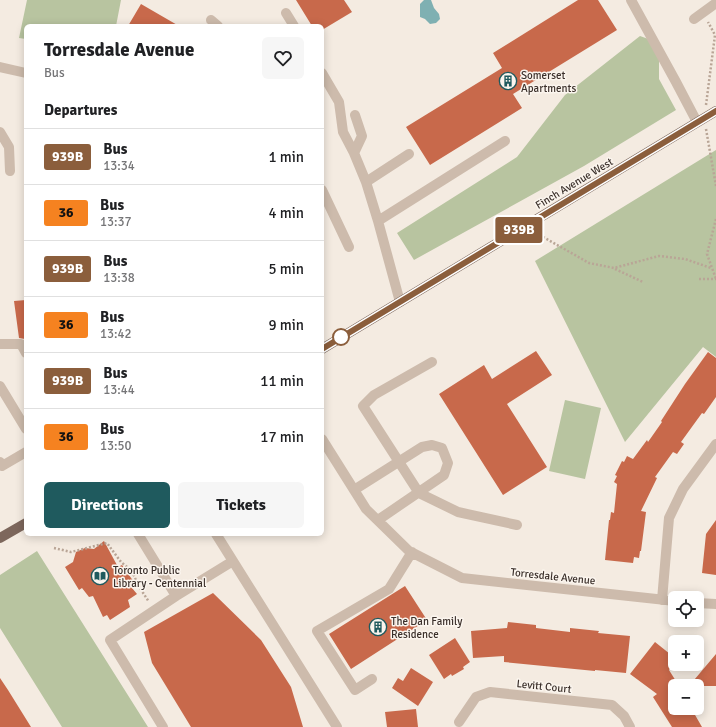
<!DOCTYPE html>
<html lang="en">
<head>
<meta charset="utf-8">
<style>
  :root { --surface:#fff; --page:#f6f6f6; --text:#202124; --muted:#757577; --line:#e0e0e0; --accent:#1f5a5e }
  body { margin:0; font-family:Signika,sans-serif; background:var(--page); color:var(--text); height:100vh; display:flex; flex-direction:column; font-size:15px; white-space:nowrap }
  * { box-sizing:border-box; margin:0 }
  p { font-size:13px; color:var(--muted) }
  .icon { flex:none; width:22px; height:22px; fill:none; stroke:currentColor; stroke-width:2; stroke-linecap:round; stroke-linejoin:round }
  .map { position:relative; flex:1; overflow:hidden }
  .drawer { position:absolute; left:24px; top:24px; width:300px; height:512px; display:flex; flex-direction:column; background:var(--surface); border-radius:6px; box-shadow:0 2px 10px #0003 }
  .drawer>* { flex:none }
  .badge { padding:0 8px; border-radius:3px; font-size:14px; line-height:26px }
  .fabs { position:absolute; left:668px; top:591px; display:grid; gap:8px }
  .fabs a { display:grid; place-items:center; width:36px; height:36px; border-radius:6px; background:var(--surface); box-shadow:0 2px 10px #0003; font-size:20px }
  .map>.badge { position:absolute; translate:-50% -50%; box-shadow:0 0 0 2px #fff }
  h2 { padding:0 20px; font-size:15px; line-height:36px }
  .round { display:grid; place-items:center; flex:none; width:42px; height:42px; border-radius:6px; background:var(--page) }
  .summary { display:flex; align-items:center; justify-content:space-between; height:68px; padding:0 20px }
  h1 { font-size:19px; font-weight:700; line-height:30px }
  .action { display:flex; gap:8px; margin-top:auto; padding:8px 20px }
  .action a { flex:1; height:46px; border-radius:6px; background:var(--accent); color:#fff; font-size:16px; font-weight:700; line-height:46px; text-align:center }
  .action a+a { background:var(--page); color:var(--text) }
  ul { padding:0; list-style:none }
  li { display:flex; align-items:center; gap:12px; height:56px; padding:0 20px; border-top:1px solid var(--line) }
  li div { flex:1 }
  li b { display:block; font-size:15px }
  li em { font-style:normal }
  li .badge { min-width:44px; font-weight:700; text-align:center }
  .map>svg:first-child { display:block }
</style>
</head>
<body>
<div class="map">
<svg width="716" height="727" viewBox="0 0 716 727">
  <rect width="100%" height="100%" fill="#f4ebe1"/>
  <path fill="#b8c4a0" d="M27,0H121L116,26H26V39L19,38Z
    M640,36L651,40L659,58V79L676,110L584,166L414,260L397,233L517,157L565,95Z
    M716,150V357L703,347L625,442L535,261Z
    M565,400L601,408L585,479L549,471Z
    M37,551L148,727H62L0,628V575Z"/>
  <path fill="#7fb0b2" d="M424,0H431L434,8L439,14L440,19L436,23L430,24L425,19L420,17V4Z"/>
  <path fill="#c8694b" d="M296,0H344L352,12L322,30V26H312Z
    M578,0H598L617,30L513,94L522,108L430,165L406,127L502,68L493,53Z
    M141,4L179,26H128Z
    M26,300V339H25L19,338L14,301Z
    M536,351L552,375L507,404L547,467L503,495L439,394L484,365L492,379Z
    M708,352L716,358V397L704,414L702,413L681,442L684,444L677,454L673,452L655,477L657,478L641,511L646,512L641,551H640L639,558L634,557L633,563L605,560L609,520H610L611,512L614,513L617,484L614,482L617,476L615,475L622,461L624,462L627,456L633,459L647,440L648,442L662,422L661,421L685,384Z
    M716,520V575L702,573L706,534Z
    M104,541L118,567L122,565L136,585L132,588L137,594L128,600L130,607L110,620L107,615L103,617L93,596L89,597L82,588L79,590L65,567L73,562L76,552L85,548L94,549Z
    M405,586L427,620L351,669L329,634Z
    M213,593L261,640L291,687L303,727H191L152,663L144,632Z
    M508,622L536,625V628L570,632V628L599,631L598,633L630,636L626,673L595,670V671L504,662V656L473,658L471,631L507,628Z
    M455,638L470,662L463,667L464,669L452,676L451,674L444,679L429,655Z
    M655,642L675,658V661L669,670L679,686H675V708H691L702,727H672L653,697L657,694L630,674Z
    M716,654V686H689Z
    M411,668L433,682L418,706L392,688L398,678L403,681Z
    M0,678L8,690L31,727H0Z
    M416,709L418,727H387L385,712Z"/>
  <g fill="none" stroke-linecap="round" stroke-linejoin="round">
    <path stroke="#b9a596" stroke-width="2.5" stroke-dasharray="2 2" stroke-linecap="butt" d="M706,105L715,35L708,22
      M706,129L716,186
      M716,219L707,254L716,279
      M536,233L589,263L614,268L659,256L685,259L711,268
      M615,269L643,282
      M699,279H716
      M54,548L71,552L107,543L121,562L132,571L138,585L149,602"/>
    <path stroke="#cdbbac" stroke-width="10" d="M631,0L676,82L697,122
      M286,13L294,26
      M694,19L716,3
      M211,20L218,26
      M0,67L26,73
      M322,73L339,102L343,132L354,153L366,182
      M0,132L9,147L10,171
      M354,153L362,136L355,115
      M322,190L349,247
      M378,221L366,182L409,154
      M400,302L378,221L505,141
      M0,344H21L26,353
      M432,362L374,395L363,406L419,493L458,512L517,525
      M0,386L26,429
      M322,439L366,509L409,551L462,578L675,601
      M0,462L2,466L26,452
      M354,490L422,447L432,445L442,448L448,463L444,475L378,520
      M138,534L176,596
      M216,534L337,727
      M662,600L669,518L683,489L716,444
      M697,603L716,604
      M372,679L355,690L317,631L389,589L412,552
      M459,722L476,697L490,692L612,705L624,716L630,727
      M163,727L110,640L176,596L233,561"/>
    <path stroke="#7d675c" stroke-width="10" d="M322,349L716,111
      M0,538L26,523"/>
  </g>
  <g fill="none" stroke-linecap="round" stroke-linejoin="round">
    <defs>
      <path id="line" d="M322,349L716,111"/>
    </defs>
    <use href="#line" stroke="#fff" stroke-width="9"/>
    <use href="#line" stroke="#8b5e3c" stroke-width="6"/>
  </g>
  <defs>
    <symbol id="building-ring" viewBox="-11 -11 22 22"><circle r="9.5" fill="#fbf5ee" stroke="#1f5a5e" stroke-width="1.5"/><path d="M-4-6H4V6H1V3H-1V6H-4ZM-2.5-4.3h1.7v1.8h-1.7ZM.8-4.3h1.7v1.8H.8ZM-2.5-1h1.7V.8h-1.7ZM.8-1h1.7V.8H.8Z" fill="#1f5a5e"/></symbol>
    <symbol id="library-ring" viewBox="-11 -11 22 22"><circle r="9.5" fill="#fbf5ee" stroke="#1f5a5e" stroke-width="1.5"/><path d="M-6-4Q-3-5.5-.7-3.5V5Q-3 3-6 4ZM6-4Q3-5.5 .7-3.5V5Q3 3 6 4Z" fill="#1f5a5e"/></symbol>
  </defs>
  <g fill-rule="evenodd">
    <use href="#building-ring" x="498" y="71" width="20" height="20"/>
    <use href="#library-ring" x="90" y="566" width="20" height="20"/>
    <use href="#building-ring" x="368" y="617" width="20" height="20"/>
  </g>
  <circle fill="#fff" stroke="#8b5e3c" stroke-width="2" cx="341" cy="337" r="8"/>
  <g text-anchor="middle" stroke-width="3" stroke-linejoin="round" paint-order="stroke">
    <g font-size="11" fill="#3b302b" stroke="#fbf5ee" text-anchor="start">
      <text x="521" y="79">Somerset<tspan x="521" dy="13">Apartments</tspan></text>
      <text x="113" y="574">Toronto Public<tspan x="113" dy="13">Library - Centennial</tspan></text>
      <text x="391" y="625">The Dan Family<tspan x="391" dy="13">Residence</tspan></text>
    </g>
    <g font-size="11" fill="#3b302b" stroke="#fbf5ee">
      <text transform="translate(574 183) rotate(-31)" y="4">Finch Avenue West</text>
      <text transform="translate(553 576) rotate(6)" y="4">Torresdale Avenue</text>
      <text transform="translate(544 686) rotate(6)" y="4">Levitt Court</text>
    </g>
  </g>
</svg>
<div class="fabs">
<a><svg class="icon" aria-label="locate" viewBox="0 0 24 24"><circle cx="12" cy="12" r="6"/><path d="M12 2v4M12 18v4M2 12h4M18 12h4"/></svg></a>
<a>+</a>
<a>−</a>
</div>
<b class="badge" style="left:519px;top:230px;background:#8b5e3c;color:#fff">939B</b>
<section class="drawer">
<div class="summary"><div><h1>Torresdale Avenue</h1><p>Bus</p></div><a class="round"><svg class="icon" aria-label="heart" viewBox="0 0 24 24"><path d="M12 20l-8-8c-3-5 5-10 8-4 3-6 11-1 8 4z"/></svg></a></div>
<h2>Departures</h2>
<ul>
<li><span class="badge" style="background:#8b5e3c;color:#fff">939B</span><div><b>Bus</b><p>13:34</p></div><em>1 min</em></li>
<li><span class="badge" style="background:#f58220;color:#111">36</span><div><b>Bus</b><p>13:37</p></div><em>4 min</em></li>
<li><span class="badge" style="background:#8b5e3c;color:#fff">939B</span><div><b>Bus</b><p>13:38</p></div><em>5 min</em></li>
<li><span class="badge" style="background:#f58220;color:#111">36</span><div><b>Bus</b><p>13:42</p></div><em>9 min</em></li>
<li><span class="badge" style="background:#8b5e3c;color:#fff">939B</span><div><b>Bus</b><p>13:44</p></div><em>11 min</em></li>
<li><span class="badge" style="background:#f58220;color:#111">36</span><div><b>Bus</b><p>13:50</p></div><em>17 min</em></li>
</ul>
<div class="action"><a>Directions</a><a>Tickets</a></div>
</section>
</div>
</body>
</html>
